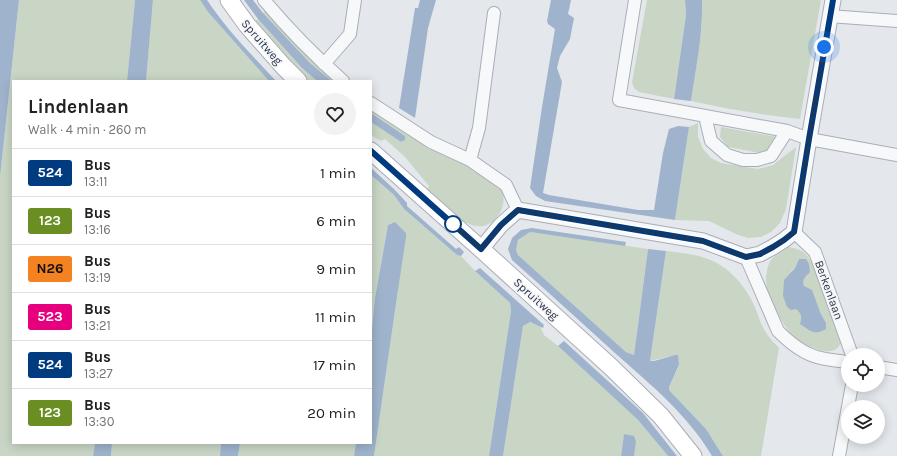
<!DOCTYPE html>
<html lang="en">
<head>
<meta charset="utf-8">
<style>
  :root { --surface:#fff; --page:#f2f2f2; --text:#222; --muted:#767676; --line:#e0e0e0 }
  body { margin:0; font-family:Karla,sans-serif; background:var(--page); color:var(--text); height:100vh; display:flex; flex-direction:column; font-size:15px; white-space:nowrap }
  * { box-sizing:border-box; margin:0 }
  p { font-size:13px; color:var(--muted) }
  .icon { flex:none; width:22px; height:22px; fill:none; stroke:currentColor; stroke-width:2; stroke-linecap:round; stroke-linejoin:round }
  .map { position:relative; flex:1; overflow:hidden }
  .sheet { position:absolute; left:12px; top:80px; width:360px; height:364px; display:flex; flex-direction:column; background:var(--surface); border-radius:0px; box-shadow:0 2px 10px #0003 }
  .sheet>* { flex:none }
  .badge { padding:0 8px; border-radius:3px; font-size:14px; line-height:26px }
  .buttons { position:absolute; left:841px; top:348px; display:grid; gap:8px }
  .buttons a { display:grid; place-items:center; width:44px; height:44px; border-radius:50%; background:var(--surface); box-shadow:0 2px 10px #0003; font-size:20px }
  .you { position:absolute; width:20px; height:20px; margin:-10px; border:3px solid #fff; border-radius:50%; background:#1a73e8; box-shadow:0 0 0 6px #1a73e833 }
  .map>.badge { position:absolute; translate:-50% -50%; box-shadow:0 0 0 2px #fff }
  .round { display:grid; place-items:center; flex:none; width:42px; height:42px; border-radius:21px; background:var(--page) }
  .head { display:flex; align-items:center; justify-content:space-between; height:68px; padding:0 16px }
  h1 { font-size:19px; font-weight:700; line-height:30px }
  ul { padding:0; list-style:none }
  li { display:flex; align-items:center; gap:12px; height:48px; padding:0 16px; border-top:1px solid var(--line) }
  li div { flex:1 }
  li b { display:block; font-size:15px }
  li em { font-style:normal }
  li .badge { min-width:44px; font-weight:700; text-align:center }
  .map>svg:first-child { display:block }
</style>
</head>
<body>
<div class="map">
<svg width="897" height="456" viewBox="0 0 897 456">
  <rect width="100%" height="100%" fill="#e4e7ec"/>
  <path fill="#c9d6c5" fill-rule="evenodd" d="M19,0H135L127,81H13V443H95L93,456H0V177Z
    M153,0H200L208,12L269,81H146Z
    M647,0H685L686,15L674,99L639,92L634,88L632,82Z
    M702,0H821L800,119C763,115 727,109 691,101C696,68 703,34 702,0Z
    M266,9L336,81H332L310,63L263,13Z
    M258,19L302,68L317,81H308L298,71L253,22Z
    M371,108L492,179C497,183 501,187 503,193C507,209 493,229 476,226C461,224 438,200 427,190L429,186L405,157L385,139L381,141L371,135V122L401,142L405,136L371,113Z
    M698,123V137L703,149L711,158L721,163L758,169L773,165L796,147L786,209L780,223L771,232L761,237L748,238L736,234L709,221L675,220L689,127Z
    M721,127L777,137L771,149L760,153L728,147L720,137Z
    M371,175L394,195L404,209L457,255L461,256L475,271L510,303L511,311L489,456H374L398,290L395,222L388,225L375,298L371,339Z
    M530,232L648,249L634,355L626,352L518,255L516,250L518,240Z
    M788,247C804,249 809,256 816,269L841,341C841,343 840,345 839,346C831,359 803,344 795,338C784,328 766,295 766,281C766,275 767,271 768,266C769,265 770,261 771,260C774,256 784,251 788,247ZM799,259L804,277L803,282L804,286L820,312L826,323L802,318L801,313L796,309L791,271L795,268Z
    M666,251C675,252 685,253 694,255C721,260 741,278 753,303C758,313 760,325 767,334C770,339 775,344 779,348L761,456H723L706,429L669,390V387L679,366L675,355L650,361Z
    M529,322L540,326L544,335L558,346L638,420L668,456H634L636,442L624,434L621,456H503L523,326Z
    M112,443H221L220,456H111Z
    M240,443H356L354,456H238Z"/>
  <path fill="#9fb4cc" d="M0,0H19L0,177Z
    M135,0H153L146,81H127Z
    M200,0H207C227,30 252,55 276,81H269L208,12Z
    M244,0H253L263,13L310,63L332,81H317L302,68L258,19Z
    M420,0H436L428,28L415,118L399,108L415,8H418Z
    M551,0H571L568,14L574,18L570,39L560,56L557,68L562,82L543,193L549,195L638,210H654L663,153L669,129L678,126L689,127L675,220L545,201L536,196L530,188L542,107L555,29L548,24L547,21Z
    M685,0H702C703,34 696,68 691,101L674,99L686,15Z
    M371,113L405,136V140L401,142L371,122Z
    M371,168L394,189L407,203V206L456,249L459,247L464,252L461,256L457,255L404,209L394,195L371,175Z
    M395,222L406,233V237L398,290L374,456H354L356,443H371V339L375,298L388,225Z
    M532,228L626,242L625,246L530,232L518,240L516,250L518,255L626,352L634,355L648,249L666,251L650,361H654L675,355H678L679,365L669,387V390L706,429L723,456H712C688,415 651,385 616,354C581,322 547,291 512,260L508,249L512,238L521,230Z
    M799,259H806L809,264L810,272C805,277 802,279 804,286L812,290L820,312L826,323V329C814,336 811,331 800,324C802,317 802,314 796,309L791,310L787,307L783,296L784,280L795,268Z
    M480,268L544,325L543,328L530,322L523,326L503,456H489L511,311L510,303L475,271Z
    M564,341L643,413L677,456H668L638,420L558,346Z
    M624,434L634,436L636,442L634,456H621Z
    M95,443H112L111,456H93Z
    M221,443H240L238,456H220Z"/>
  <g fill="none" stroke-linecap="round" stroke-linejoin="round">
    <defs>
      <path id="minor" d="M264,0C288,29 315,56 343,81
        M635,0L619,100L787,131L809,139L897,155
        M829,16L897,21
        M324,64L350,34L355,0
        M371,103L431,142L470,160L506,185L518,210
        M705,116L711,141L727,155L743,160H757L771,156L787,131
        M470,160L479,128L494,13
        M794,232L815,252L852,355
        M746,257L778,331C789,342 802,353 817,357C827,360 838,361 848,362
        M878,367L897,370
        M839,456L852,385"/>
      <path id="tertiary" d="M481,249L501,225L518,210L703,241L746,257L760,254L773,247L784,240L794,232L809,139L833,0"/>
      <path id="secondary" d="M229,0L247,25L283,66L298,81
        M371,151L481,249L611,367L661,416L693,456"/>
    </defs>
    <use href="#minor" stroke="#a9aeb7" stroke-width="14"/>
    <use href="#tertiary" stroke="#a9aeb7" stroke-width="17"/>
    <use href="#secondary" stroke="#a9aeb7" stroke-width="19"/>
    <use href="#minor" stroke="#f7f8fa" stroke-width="12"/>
    <use href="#tertiary" stroke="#f7f8fa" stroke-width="15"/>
    <use href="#secondary" stroke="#fff" stroke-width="17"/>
  </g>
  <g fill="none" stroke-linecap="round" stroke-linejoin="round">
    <defs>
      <path id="line" d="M371,151L481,249L501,225L518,210L703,241L746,257L760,254L773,247L784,240L794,232L809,139L833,0"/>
    </defs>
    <use href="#line" stroke="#fff" stroke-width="9"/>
    <use href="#line" stroke="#003b80" stroke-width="6"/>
    <path stroke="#2b3445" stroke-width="4" stroke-dasharray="0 7.2" d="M453,224L452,223L481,249L501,225L518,210L703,241L746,257L760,254L773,247L784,240L794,232L824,47"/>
  </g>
  <circle fill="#fff" stroke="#003b80" stroke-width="2" cx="453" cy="224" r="8"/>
  <g text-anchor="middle" stroke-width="3.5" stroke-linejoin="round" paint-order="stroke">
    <g font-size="12" fill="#2b3445" stroke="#f4f6f9">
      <text transform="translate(262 42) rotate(49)" y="4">Spruitweg</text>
      <text transform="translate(829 290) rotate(70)" y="4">Berkenlaan</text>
      <text transform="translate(536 299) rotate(42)" y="4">Spruitweg</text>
    </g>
  </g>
</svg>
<div class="buttons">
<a><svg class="icon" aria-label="locate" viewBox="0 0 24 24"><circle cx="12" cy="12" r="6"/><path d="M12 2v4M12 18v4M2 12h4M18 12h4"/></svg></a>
<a><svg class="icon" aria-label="layers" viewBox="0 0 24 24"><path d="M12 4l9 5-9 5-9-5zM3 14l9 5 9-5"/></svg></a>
</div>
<div class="you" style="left:824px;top:47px"></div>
<section class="sheet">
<div class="head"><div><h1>Lindenlaan</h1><p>Walk · 4 min · 260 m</p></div><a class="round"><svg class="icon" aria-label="heart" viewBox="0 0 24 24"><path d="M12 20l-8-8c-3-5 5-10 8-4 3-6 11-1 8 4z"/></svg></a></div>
<ul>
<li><span class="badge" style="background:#003b80;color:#fff">524</span><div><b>Bus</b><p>13:11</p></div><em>1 min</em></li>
<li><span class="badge" style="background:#6b8e23;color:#fff">123</span><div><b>Bus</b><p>13:16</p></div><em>6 min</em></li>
<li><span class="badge" style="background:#f58220;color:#111">N26</span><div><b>Bus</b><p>13:19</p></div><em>9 min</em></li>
<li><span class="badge" style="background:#e6007e;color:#fff">523</span><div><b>Bus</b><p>13:21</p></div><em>11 min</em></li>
<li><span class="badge" style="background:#003b80;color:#fff">524</span><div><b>Bus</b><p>13:27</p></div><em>17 min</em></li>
<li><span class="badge" style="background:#6b8e23;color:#fff">123</span><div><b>Bus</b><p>13:30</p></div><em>20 min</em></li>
</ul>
</section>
</div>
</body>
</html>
